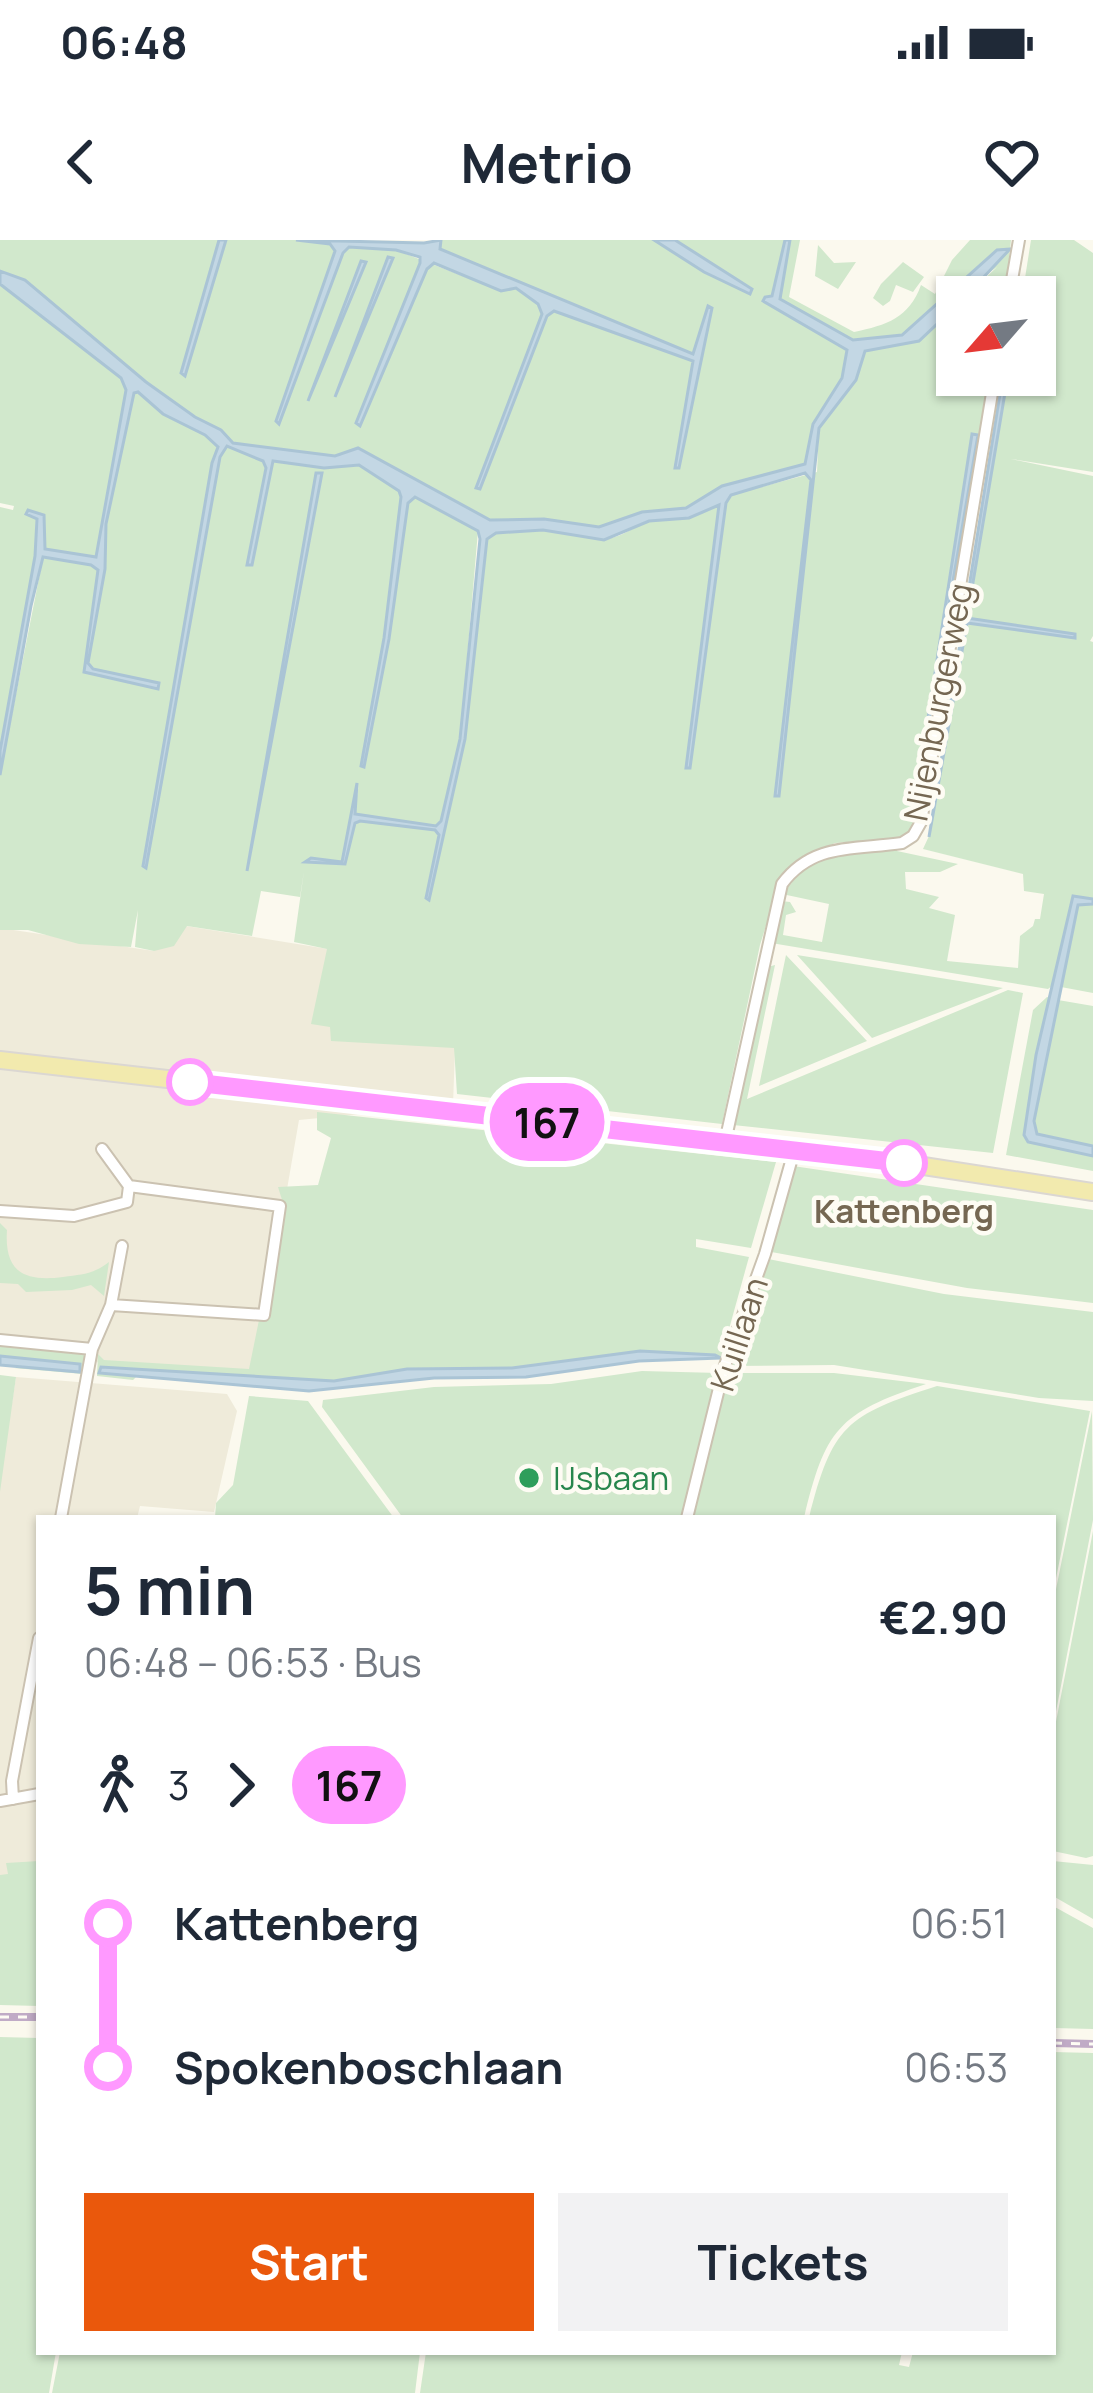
<!DOCTYPE html>
<html lang="en">
<head>
<meta charset="utf-8">
<style>
  :root { --surface:#fff; --page:#f2f2f3; --text:#1f2937; --muted:#747a83; --accent:#ea580c }
  body { margin:0; font-family:Manrope,sans-serif; background:var(--page); color:var(--text); height:100vh; display:flex; flex-direction:column; font-size:45px; white-space:nowrap }
  * { box-sizing:border-box; margin:0 }
  p { font-size:39px; color:var(--muted) }
  .icon { flex:none; width:66px; height:66px; fill:none; stroke:currentColor; stroke-width:2; stroke-linecap:round; stroke-linejoin:round }
  .map { position:relative; flex:1; overflow:hidden }
  .sheet { position:absolute; left:36px; top:1275px; width:1020px; height:840px; display:flex; flex-direction:column; background:var(--surface); border-radius:0px; box-shadow:0 3px 9px #0004 }
  .sheet>* { flex:none }
  .badge { padding:0 24px; border-radius:39px; font-size:42px; line-height:78px }
  .needle { width:78px; rotate:242deg }
  .controls { position:absolute; left:936px; top:36px; display:grid; gap:24px }
  .controls a { display:grid; place-items:center; width:120px; height:120px; border-radius:0px; background:var(--surface); box-shadow:0 3px 9px #0004; font-size:60px }
  .map>.badge { position:absolute; translate:-50% -50%; box-shadow:0 0 0 6px #fff }
  .legs { display:flex; align-items:center; gap:18px; height:132px; padding:0 48px; font-size:39px }
  .legs p { margin-inline-start:auto }
  .head { display:flex; align-items:center; justify-content:space-between; height:204px; padding:0 48px }
  h1 { font-size:66px; font-weight:700; line-height:90px }
  .primary-button { display:flex; gap:24px; margin-top:auto; padding:24px 48px }
  .primary-button a { flex:1; height:138px; border-radius:0px; background:var(--accent); color:#fff; font-size:48px; font-weight:700; line-height:138px; text-align:center }
  .primary-button a+a { background:var(--page); color:var(--text) }
  ul { padding:0 48px; list-style:none }
  li { display:flex; align-items:center; gap:42px; height:144px; font-size:45px }
  li i { display:grid; place-items:center; width:18px; height:100%; margin:0 15px; background:currentColor }
  li i::after { content:''; width:30px; height:30px; margin:-15px; border:9px solid; border-radius:50%; background:var(--surface) }
  li p { margin-inline-start:auto }
  li:first-child i { background:linear-gradient(#0000 50%,currentColor 0) }
  li:last-child i { background:linear-gradient(currentColor 50%,#0000 0) }
  .status { display:flex; justify-content:space-between; align-items:center; height:84px; padding:0 60px; background:var(--surface); direction:ltr }
  .status svg { height:33px; fill:currentColor }
  header { display:flex; justify-content:space-between; align-items:center; height:156px; padding:0 48px; background:var(--surface); font-size:54px; font-weight:700 }
  .map>svg:first-child { display:block }
</style>
</head>
<body>
<div class="status"><b>06:48</b><svg viewBox="0 0 49 12"><path d="M0 12V9h3v3zM5 12V6h3v6zM10 12V3h3v9zM15 12V0h3v12zM26 1h20v11H26zM47 4h2v5h-2z"/></svg></div>
<header><svg class="icon" aria-label="back" viewBox="0 0 24 24"><path d="M15 5l-7 7 7 7"/></svg>Metrio<svg class="icon" aria-label="heart" viewBox="0 0 24 24"><path d="M12 20l-8-8c-3-5 5-10 8-4 3-6 11-1 8 4z"/></svg></header>
<div class="map">
<svg width="1093" height="2153" viewBox="0 0 1093 2153">
  <rect width="100%" height="100%" fill="#fbf9ee"/>
  <path fill="#efebda" d="M186,686L328,709L455,808L453,865L299,880L255,1134L0,1115V688L154,711Z
    M16,1137L227,1154L237,1171L214,1272L140,1266L137,1278H39V1764L0,1763V1240Z"/>
  <path fill="#d1e8cc" d="M0,0H296L396,10L501,51L512,42L439,9L441,0H654L704,32L752,49L675,0H785L772,57L763,61L840,102L847,109L842,138L813,184L805,224L722,246L686,268L642,272L599,287L544,279L490,280L358,209L335,216L232,203L221,190L195,177L146,142L25,40L0,31Z
    M790,0H800L789,57L854,92C887,85 909,78 921,45L935,54L952,20L970,0H1011L1005,57H965L997,27L902,95L853,101L780,59Z
    M1031,0H1074L1093,13V232L1011,219L1093,236V396L1090,401L1093,402V659L1074,656L1053,745L1048,749L771,703L781,661L790,662L796,672L786,675L783,695L822,702L829,664L782,654L813,618L897,607V611L958,624L940,632H905L906,649L939,657L929,668L955,675L947,721L1018,728L1020,696L1033,686L1035,679H1040L1044,654L1024,651L1023,634L923,609L929,596L967,382L1075,397L1074,394L967,379L1008,135H1035V57H1022Z
    M818,5L834,23L856,22L838,49L815,36Z
    M903,22L924,37L913,52L896,45L890,61L883,66L873,58L881,44Z
    M0,44L121,138L126,150L96,318L45,309L44,275L27,274L36,278L35,316L0,511V267L13,270L14,266L0,263Z
    M957,65V135H991L981,195L977,196L912,589L901,598L835,603L809,615L777,650L760,705L722,884L457,854L454,808L331,801L330,787L311,784L327,709L294,702L304,631L300,657L261,651L252,696L187,686L174,706L154,711L135,707L138,670L131,707L79,704L28,690H0V535L43,318L92,325L98,330L84,432L158,448V443L93,429L88,423L105,329L106,284L134,153L138,151L163,174L205,195L218,207L212,223L143,626L220,217L227,206L264,221L324,228L359,225L478,291L460,499L441,581L437,586L354,574L359,544L342,622L311,618L308,623L344,624L355,583L360,581L435,590L439,595L429,659L465,499L487,298C520,280 564,296 599,299C619,301 634,285 652,281C678,276 714,277 731,255L817,232L819,188L856,140L864,111L919,101Z
    M1083,663L1093,664V753L1061,747L1078,664Z
    M786,715L867,801L759,846Z
    M797,715L1003,748L872,798Z
    M775,725L747,859L1008,750L1023,753L993,913L733,885L764,728Z
    M1047,757L1050,758L1036,815L1024,895L1028,902L1093,916V931L1006,915L1033,770Z
    M1058,760L1093,766V906L1036,894L1034,881Z
    M317,872L776,922L751,1008L696,999V1007L749,1017L721,1118L714,1115L640,1111L512,1128L406,1129L334,1141L102,1128L99,1133L136,1137L133,1140L97,1136L98,1114L104,1120L249,1129L283,963L278,947L318,945L331,898L317,890Z
    M786,925L1093,970V1063L967,1048L760,1010Z
    M0,983L7,990C4,1032 24,1042 63,1037C83,1034 92,1035 109,1022L104,1056L91,1045L72,1050L26,1052L18,1044L0,1043Z
    M758,1017L944,1054L1093,1072V1161L1039,1158L834,1125L729,1126Z
    M0,1104L80,1113L86,1116L83,1134L14,1128L80,1125L0,1116Z
    M642,1131L719,1133L682,1278H403L322,1167L323,1160L434,1147L551,1144Z
    M727,1133H834L926,1144C838,1173 825,1190 804,1278H690Z
    M0,1135L16,1137L0,1252Z
    M937,1146L1090,1171L1053,1353V1278H809C832,1186 846,1175 937,1146Z
    M249,1156L308,1161L394,1278H215L216,1263L233,1245Z
    M1092,1171L1093,1280L1053,1487V1364Z
    M1093,1291V1616L1086,1618L1053,1611V1497Z
    M39,1621V1766L0,1765V1635L8,1634L6,1623Z
    M1053,1621L1093,1625V1679L1053,1656Z
    M1053,1666L1093,1688V1789L1053,1788Z
    M0,1797L39,1798V2112H56L49,2153H0Z
    M1053,1812L1093,1813V2153H420L426,2112H902L899,2125L909,2127L913,2112H1053Z
    M60,2112H420L415,2153H52Z"/>
  <path fill="#c3d7e4" stroke="#aac4d5" stroke-width="3" d="M219,0H226L185,136L181,133Z
    M296,0L424,3L441,0L440,9L693,114L708,66L712,68L679,228H675L693,121L554,71L547,76L480,249L476,248L542,74L538,64L516,48L501,51L434,23L427,29L360,186L356,183L420,23V17L396,10L349,7L343,13L279,184L276,181L335,11L330,4Z
    M654,0H675L752,49L750,54L704,32Z
    M785,0H790L780,59L853,100L902,95L997,10L1010,9L965,57H957V65L919,101L865,111L856,140L819,188L779,556H775L811,240L805,233L731,255L726,263L690,528H686L719,265L689,278L649,281L604,300L543,290L496,293L487,299L465,499L429,660L426,658L439,595L435,590L360,581L355,583L345,624L305,622L311,618L342,622L357,543L355,574L436,586L441,581L460,499L480,299L478,291L415,257L408,263L389,399L364,527L361,526L384,398L401,257L399,251L359,225L324,228L273,221L252,325H247L266,228L263,221L227,206L220,217L146,628L143,626L212,223L218,207L205,195L163,174L138,152L134,153L106,284L105,329L88,423L93,429L159,443L158,449L84,432L98,330L91,325L43,317L31,366L0,535V511L35,316L37,279L26,274L28,270L44,275L45,309L96,317L126,150L121,138L0,44V31L25,40L146,142L195,177L221,190L233,203L335,216L358,208L490,280L544,279L599,287L642,272L686,268L722,246L805,224L813,184L842,138L847,110L763,61L765,57L772,56Z
    M388,17L393,18L335,157Z
    M361,21L366,22L308,161Z
    M1003,135H1008L967,378L1075,394V398L967,383L929,597Z
    M972,194L978,195L913,575Z
    M316,233H322L247,631Z
    M1073,656L1093,659V664L1078,665L1034,881L1037,894L1093,906V916L1028,902L1024,895L1036,815Z
    M640,1111L715,1115L721,1118L639,1121L526,1137L434,1138L309,1151L99,1133L101,1127L334,1141L407,1129L512,1128Z
    M0,1116L80,1124V1132L0,1125Z"/>
  <g fill="none" stroke-linecap="round" stroke-linejoin="round">
    <defs>
      <path id="minor" d="M1009,57L1019,0
        M725,902L782,644C813,602 856,610 902,603L913,596L921,582L995,135
        M0,971L74,976L127,962L129,946L102,909
        M111,1065L264,1075L280,966L129,946
        M0,1100L92,1109
        M61,1278L92,1109L111,1065L122,1006
        M687,1278L724,1128L765,1014L794,911
        M13,1559L12,1541L39,1398
        M0,1561L39,1554"/>
      <path id="primary" d="M0,820L904,923L1093,952"/>
    </defs>
    <use href="#minor" stroke="#cbc2b1" stroke-width="14"/>
    <use href="#primary" stroke="#dbd7d2" stroke-width="20"/>
    <use href="#minor" stroke="#fff" stroke-width="10"/>
    <use href="#primary" stroke="#f2eaae" stroke-width="16"/>
    <defs>
      <path id="rail" d="M0,1777H39
        M1053,1803L1093,1804"/>
    </defs>
    <use href="#rail" stroke="#c0abc6" stroke-width="8"/>
    <use href="#rail" stroke="#fefcf4" stroke-width="3" stroke-dasharray="9" stroke-linecap="butt"/>
  </g>
  <g fill="none" stroke-linecap="round" stroke-linejoin="round">
    <defs>
      <path id="line-1" d="M190,842L904,923"/>
    </defs>
    <use href="#line-1" stroke="#fff" stroke-width="27"/>
    <use href="#line-1" stroke="#f9f" stroke-width="18"/>
  </g>
  <g fill="#fff" stroke="#f9f" stroke-width="6">
    <circle cx="190" cy="842" r="21"/>
    <circle cx="904" cy="923" r="21"/>
  </g>
  <circle fill="#2e9e5b" stroke="#fefcf4" stroke-width="4.5" cx="529" cy="1238" r="12"/>
  <g text-anchor="middle" stroke-width="9" stroke-linejoin="round" paint-order="stroke">
    <g font-size="33" fill="#756752" stroke="#fefcf4">
      <text transform="translate(938 462) rotate(-79)" y="12">Nijenburgerweg</text>
      <text transform="translate(739 1094) rotate(-72)" y="12">Kuillaan</text>
    </g>
    <g font-size="33" font-weight="bold" fill="#756752" stroke="#fefcf4">
      <text x="904" y="983">Kattenberg</text>
    </g>
    <g font-size="33" fill="#27864d" stroke="#fefcf4" text-anchor="start">
      <text x="553" y="1250">IJsbaan</text>
    </g>
  </g>
</svg>
<div class="controls">
<a><svg class="needle" viewBox="-14 -14 28 28"><path d="M0-13l5 13h-10z" fill="#e53935"/><path d="M0 13l5-13h-10z" fill="#747a83"/></svg></a>
</div>
<b class="badge" style="left:547px;top:882px;background:#f9f;color:#111">167</b>
<section class="sheet">
<div class="head"><div><h1>5 min</h1><p>06:48 – 06:53 · Bus</p></div><b>€2.90</b></div>
<div class="legs"><svg class="icon" aria-label="walk" viewBox="0 0 24 24"><circle cx="13" cy="4" r="2"/><path d="M13 8l-2 6 4 7M11 14l-3 7M7 12l3-4h3l4 4"/></svg>3<svg class="icon" aria-label="forward" viewBox="0 0 24 24"><path d="M9 5l7 7-7 7"/></svg><b class="badge" style="background:#f9f;color:#111">167</b></div>
<ul>
<li><i style="color:#f9f"></i><b>Kattenberg</b><p>06:51</p></li>
<li><i style="color:#f9f"></i><b>Spokenboschlaan</b><p>06:53</p></li>
</ul>
<div class="primary-button"><a>Start</a><a>Tickets</a></div>
</section>
</div>
</body>
</html>
